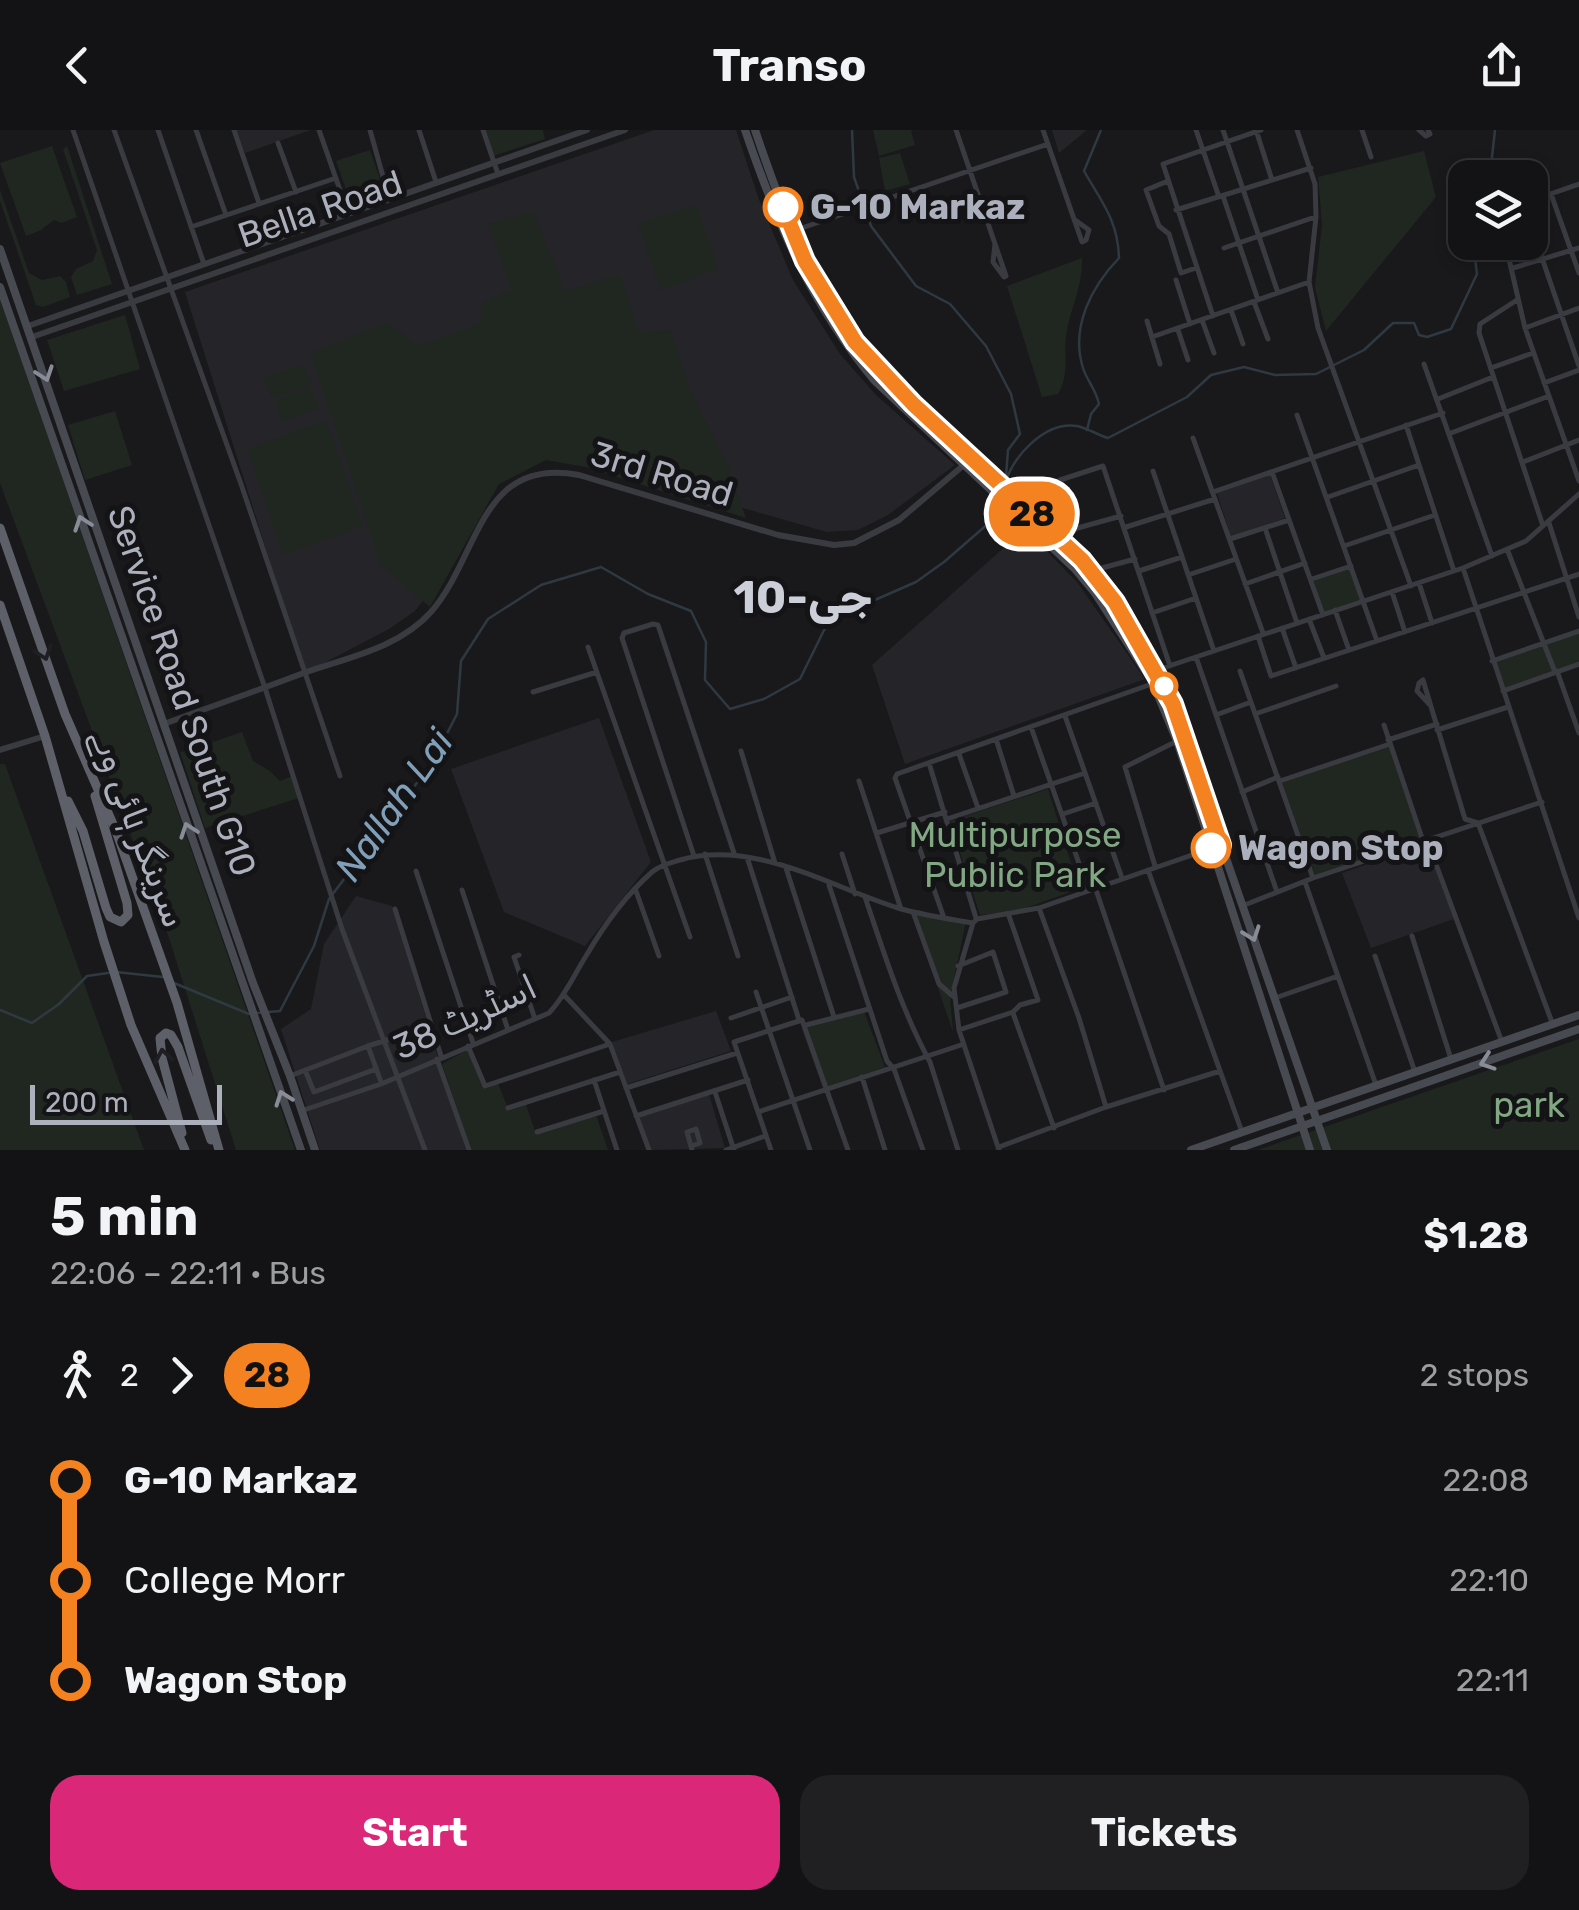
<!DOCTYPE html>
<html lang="en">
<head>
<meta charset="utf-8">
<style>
  :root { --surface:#131315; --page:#202022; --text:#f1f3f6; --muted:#9d9ea0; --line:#323234; --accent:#db2777 }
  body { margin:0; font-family:Rubik,Cairo,sans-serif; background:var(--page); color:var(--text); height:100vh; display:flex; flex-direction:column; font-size:38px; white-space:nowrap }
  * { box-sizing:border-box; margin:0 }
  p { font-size:32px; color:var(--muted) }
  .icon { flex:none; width:55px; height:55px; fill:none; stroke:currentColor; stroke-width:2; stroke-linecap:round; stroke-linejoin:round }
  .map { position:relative; height:1020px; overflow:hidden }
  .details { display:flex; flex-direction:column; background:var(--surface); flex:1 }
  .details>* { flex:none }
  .badge { padding:0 20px; border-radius:32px; font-size:35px; line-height:65px }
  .tools { position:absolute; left:1448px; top:30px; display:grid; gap:20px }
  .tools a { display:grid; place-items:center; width:100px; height:100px; border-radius:20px; background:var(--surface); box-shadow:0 5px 15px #0003,0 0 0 2px var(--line); font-size:50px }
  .scale { position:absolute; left:30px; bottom:25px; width:192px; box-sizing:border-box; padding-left:10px; border:5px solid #abb0bc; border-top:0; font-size:28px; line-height:35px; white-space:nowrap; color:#abb0bc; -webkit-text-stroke:8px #141417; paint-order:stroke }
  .map>.badge { position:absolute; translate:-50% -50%; box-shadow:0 0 0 5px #fff }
  .legs { display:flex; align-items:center; gap:15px; height:110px; padding:0 50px; font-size:32px }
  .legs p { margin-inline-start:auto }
  .summary { display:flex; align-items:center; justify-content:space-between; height:170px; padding:0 50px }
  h1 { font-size:55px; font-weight:700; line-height:75px }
  .primary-button { display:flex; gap:20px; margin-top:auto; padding:20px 50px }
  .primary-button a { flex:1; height:115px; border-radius:30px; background:var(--accent); color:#fff; font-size:40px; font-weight:700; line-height:115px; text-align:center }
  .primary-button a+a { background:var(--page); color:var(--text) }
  ul { padding:0 50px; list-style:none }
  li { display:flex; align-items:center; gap:35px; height:100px; font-size:38px }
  li i { display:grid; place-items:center; width:15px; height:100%; margin:0 12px; background:currentColor }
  li i::after { content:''; width:25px; height:25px; margin:-12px; border:8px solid; border-radius:50%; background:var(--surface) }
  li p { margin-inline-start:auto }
  li:first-child i { background:linear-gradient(#0000 50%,currentColor 0) }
  li:last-child i { background:linear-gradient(currentColor 50%,#0000 0) }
  header { display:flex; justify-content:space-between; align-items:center; height:130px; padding:0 50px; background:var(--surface); font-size:45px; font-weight:700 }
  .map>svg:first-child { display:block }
</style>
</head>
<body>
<header><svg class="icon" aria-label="back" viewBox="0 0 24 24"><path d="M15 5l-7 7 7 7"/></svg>Transo<svg class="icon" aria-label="share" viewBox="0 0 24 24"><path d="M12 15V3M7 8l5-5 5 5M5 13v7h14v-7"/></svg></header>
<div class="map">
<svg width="1579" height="1020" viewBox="0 0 1579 1020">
  <rect width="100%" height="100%" fill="#19191c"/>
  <path fill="#252529" d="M236,0H311L245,23Z
    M654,0H736L758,67L793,150L840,224L876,265L955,335L888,385L858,400L827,402L553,324L490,349L434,456L415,481L389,499L305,543L185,162Z
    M1052,0H1087L1059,23Z
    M1270,345L1285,388L1231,407L1217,363Z
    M1025,399L1077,452L1145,549L905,634L872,535Z
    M599,588L651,732L585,816L504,782L451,639Z
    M1426,714L1454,789L1371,818L1342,743Z
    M356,766L392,776L466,1020H320L281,899L311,879L324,814Z
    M716,881L731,921L627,954L612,912Z
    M709,964L725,1018L647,1020L636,988Z"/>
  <path fill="#1f2720" d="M484,0H543L545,9L493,26Z
    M873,0H911L915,15L879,26Z
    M52,16L77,87L62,93L54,90L41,100L26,106L0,33Z
    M67,16L112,154L77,165L71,147L76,139L93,131L97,120L63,19Z
    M370,20L385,63L351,74L336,31Z
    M1424,21L1436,67L1326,201L1315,158L1322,95L1318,47Z
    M900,23L910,54L885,61L879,28Z
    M0,60L29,143L42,150L60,146L66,152L70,167L43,177L36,175L0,71Z
    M696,74L718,139L660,160L638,94Z
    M533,81L565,162L620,144L639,203L671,200L689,258L727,335L746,388L586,337L546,330L499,354L430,477L381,436L310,223L387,192L419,216L482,192L480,175L511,159L488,94Z
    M1082,128C1083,154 1072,175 1067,200C1062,225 1071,241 1058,264L1042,267L1007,156Z
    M0,168L295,1020H236L169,808L0,353Z
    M125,185L140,239L64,261L47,210Z
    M304,234L312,255L272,268L264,247Z
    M311,257L318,278L282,291L275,270Z
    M115,281L132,335L85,350L68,295Z
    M326,290L363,396L283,425L247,319Z
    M1350,438L1361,471L1323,483L1314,451Z
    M1579,503V533L1504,559L1494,532Z
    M242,602L253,631L270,641L280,651L292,646L299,668L205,698L180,622L187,621L190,627L208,620L207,614Z
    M1389,617L1420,710L1315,745L1282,653Z
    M0,634H5L144,1020H0Z
    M1048,659L1079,759L1017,781L980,785L950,691Z
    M913,785L966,792L950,867L953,902Z
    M863,879L885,937L823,959L802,899Z
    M1579,909V1020H1258Z
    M469,919L484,956L497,951L509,981L526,975L536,1004L596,985L608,1020H471L442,934Z"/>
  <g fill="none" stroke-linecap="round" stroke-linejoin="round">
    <path stroke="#2e3941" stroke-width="2.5" d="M852,0L854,47L871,96L916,156L950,174L986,216L1011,264L1020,304L1008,320L1006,346
      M1485,48L1491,36L1495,0
      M1087,300L1091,284L1099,274C1096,259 1087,251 1083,238C1070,197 1092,156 1119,128C1118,90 1101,71 1084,41L1101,0
      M1005,354C1013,326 1045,291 1077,296C1087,298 1098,305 1108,308L1187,267L1211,245L1244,237L1275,245L1316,244L1364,220L1393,193H1414L1419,205L1427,207L1451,199L1477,144L1473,112
      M116,842L163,847
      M174,853L249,884
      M0,880L32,893L59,874L87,846L108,843
      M257,883L280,881L314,816L329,769L432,633L457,584L461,531L488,489L541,455L601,437L648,464L691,481L706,512L705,550L730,579L764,569L800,549L829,490L916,452L944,432L997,386L1003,361"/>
    <path stroke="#3a3b41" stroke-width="5" d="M73,0L265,558L342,799L425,1020
      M114,0L241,354L340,646
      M158,0L204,134
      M196,0L226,85
      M234,0L259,73
      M319,0L348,83
      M370,0L389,68
      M419,0L436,52
      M483,0L498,44
      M956,0L1006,146L1004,147L993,132L995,114
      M1043,0L1082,112L1086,110L1089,100L1075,90
      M1196,0L1219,67
      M1223,0L1278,163
      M1256,0L1272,50
      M1297,0L1315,54L1316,87L1309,152L1318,198L1411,456
      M1362,0L1371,27
      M1419,0L1426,6L1430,4L1428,0
      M278,13L296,62
      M1168,51L1146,60L1159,96L1169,104L1181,143L1196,138
      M1551,64L1579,143
      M1223,66L1258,170
      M1530,71L1579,54
      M1176,80L1311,38
      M1530,93L1579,236
      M191,97L336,48
      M790,102L1048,14
      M1505,112L1525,198L1579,351
      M1224,118L1315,87
      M1513,138L1579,118
      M1176,150L1190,194
      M1517,170L1480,194L1479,203L1543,396
      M1254,172L1268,209
      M1231,180L1243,214
      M1213,186L1163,34L1261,0
      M1202,190L1214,223
      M1147,191L1160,234
      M1525,198L1579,178
      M1178,200L1188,230
      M1152,207L1309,152
      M1424,234L1492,426
      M1491,238L1533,223
      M1544,253L1579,240
      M1438,269L1493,247
      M1297,285L1377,511
      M1406,295L1454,441
      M1451,303L1549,266
      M1193,308L1263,503
      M1523,332L1579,310
      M1153,341L1214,521
      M1272,342L1323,485
      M1213,362L1443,283
      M1328,367L1419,335
      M1549,393L1579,487
      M1126,397L1215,369
      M1265,398L1297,493
      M1074,401L1060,350L1103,336L1170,536
      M1056,404L1121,386
      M1230,409L1289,390
      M1344,416L1435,385
      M1507,419L1555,542
      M1463,438L1579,788
      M1091,441L1135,429
      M1139,441L1182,427
      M1188,445L1236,429
      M1312,449L1351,436
      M1419,453L1432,493
      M1245,454L1305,433
      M1392,462L1405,502
      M1335,480L1349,520
      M1152,483L1196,468
      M1309,489L1324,528
      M1282,498L1296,538
      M1258,506L1271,546L1579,444
      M588,517L690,807
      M1196,527L1277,762
      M1492,531L1579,501
      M1240,541L1313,748
      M1557,541L1579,603
      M1503,561L1579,534
      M533,562L597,542
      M1430,575L1417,561L1419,553L1423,550L1465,689L1478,693L1553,895
      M1255,584L1336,556
      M1216,585L1251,572
      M1065,586L1122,748
      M1384,595L1423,711
      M1031,597L1088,759
      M1437,600L1508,577
      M996,609L1014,666
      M1388,610L1437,594
      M741,621L775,733
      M959,624L978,678
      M929,633L976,788
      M859,651L901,779
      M1280,651L1390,614
      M1242,662L1278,647
      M1063,684L1096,673
      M947,689L1085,643
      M877,703L945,682
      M1427,710L1502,912
      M705,724L738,826
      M842,724L855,764
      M694,726L622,508L624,503L653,494L658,495L734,723
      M747,727L799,890
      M1155,736L1125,637L1177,611
      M786,738L834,887
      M1148,740L1242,1002
      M416,741L473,913
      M1305,752L1376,955
      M829,755L887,931L894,939L923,1020
      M1095,757L1164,960
      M462,760L508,900
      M636,761L659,826
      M865,767C884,823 902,881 930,932L958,1020
      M1242,776L1313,748L1542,672
      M1039,778L1079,888L1106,977
      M395,779L441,926
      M913,782L939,854L954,867
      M944,788L895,648L897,644L1149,555L1163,538L1463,438L1526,411L1579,364
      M973,793L954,858L959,900L999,1020
      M1412,806L1451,929
      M519,825L514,827L535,889
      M1375,826L1415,942
      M756,862L810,1020
      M564,865L610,914L649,1020
      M1275,868L1338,846
      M957,878L1006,862L993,822L958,836
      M1013,883L1054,998
      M731,888L792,867
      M806,895L869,879
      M959,900L1013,882L1020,875L1038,870L1009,786
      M368,916L431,896
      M468,916L485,956L610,914
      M437,929L469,1020
      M305,940L314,962L376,939
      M290,946L368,916L381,952
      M862,947L885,1020
      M594,950L617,1020
      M626,958L737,923
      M715,962L734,1020
      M508,978L620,942
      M301,981L381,954L549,883C565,866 574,845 586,826C603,797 627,764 652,742C660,735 670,733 680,730C754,709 828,756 898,778C922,785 948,789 973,793L977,789L1039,778L1221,715
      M758,982L961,915
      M636,986L748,950
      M537,1002L604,981
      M691,1016L700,1013L696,999L687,1002L692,1020
      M999,1017L1106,977L1220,941
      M726,1020L765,1006
      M771,1020L734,912L802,890L848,1020"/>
    <path stroke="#3a3b41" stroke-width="6" d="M28,196L587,0
      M32,207L625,0
      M164,594C210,577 256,561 301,544C345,528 398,519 431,482C480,426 479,326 579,345L778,405L834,415L854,413L899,390L972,328
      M0,620L45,606"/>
    <path stroke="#484a51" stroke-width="8" d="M745,0C777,93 810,173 874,250L1074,438L1095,463L1152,551L1177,611L1310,1020
      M755,0C780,74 808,149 855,212C920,297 1014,354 1084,434C1121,475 1149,525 1173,575L1327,1020
      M0,119L253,853L290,946L315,1020
      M0,157L301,1020
      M1191,1020L1579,885
      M1234,1020L1579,899"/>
    <path stroke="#5e6069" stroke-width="9" d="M0,398L65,584L116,701L177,873L219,1020
      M0,475L45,606L104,812L131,895L185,1020
      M68,671L83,701L106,778L110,787L121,792L128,785L127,773L95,666
      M182,1003L162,928L160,908L166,903L171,905L178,917L211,1010"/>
  </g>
  <defs><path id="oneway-chevron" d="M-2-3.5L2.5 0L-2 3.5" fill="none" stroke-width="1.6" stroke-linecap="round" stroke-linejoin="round" transform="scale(2.5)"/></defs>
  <g stroke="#888c97">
    <use href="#oneway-chevron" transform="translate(45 244) rotate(71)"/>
    <use href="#oneway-chevron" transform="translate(82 393) rotate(-109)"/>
    <use href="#oneway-chevron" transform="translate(188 700) rotate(-109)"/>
    <use href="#oneway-chevron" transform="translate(1252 804) rotate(70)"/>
    <use href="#oneway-chevron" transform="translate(1487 932) rotate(161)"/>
    <use href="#oneway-chevron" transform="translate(283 968) rotate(-110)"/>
  </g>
  <g stroke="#1f1f23">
    <use href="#oneway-chevron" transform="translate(44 523) rotate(71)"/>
    <use href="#oneway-chevron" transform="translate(163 926) rotate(-100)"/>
  </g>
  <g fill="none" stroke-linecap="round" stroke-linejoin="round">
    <defs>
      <path id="line-1" d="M783,77L805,131L855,212L913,274L1082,430L1115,472L1173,574L1221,715L1211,718"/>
    </defs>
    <use href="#line-1" stroke="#fff" stroke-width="22"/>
    <use href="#line-1" stroke="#f58220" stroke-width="15"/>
  </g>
  <g fill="#fff" stroke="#f58220" stroke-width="5">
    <circle cx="783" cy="77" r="18"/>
    <circle cx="1164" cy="556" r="12"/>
    <circle cx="1211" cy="718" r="18"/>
  </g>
  <g text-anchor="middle" stroke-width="10" stroke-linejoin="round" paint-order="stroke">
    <g font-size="35" font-weight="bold" fill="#abb0bc" stroke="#141417" text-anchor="start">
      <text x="810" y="89">G-10 Markaz</text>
      <text x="1238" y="730">Wagon Stop</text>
    </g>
    <g font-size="35" fill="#abb0bc" stroke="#141417">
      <text transform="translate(320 79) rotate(-19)" y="12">Bella Road</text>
      <text transform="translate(662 344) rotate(17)" y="12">3rd Road</text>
      <text transform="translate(182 561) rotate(71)" y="12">Service Road South G10</text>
      <text transform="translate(139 698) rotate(69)" y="12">سرینگر ہائی وے</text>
      <text transform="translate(465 887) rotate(-25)" y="12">اسٹریٹ 38</text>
    </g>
    <g font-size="35" fill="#81a883" stroke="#141417">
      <text x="1015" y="717">Multipurpose<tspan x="1015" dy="40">Public Park</tspan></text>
      <text x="1529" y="987">park</text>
    </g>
    <g font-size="38" font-style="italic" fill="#809fb8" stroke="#141417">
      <text transform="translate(394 675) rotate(-55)" y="13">Nallah Lai</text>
    </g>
    <g font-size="45" font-weight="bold" fill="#cccfd8" stroke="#141417">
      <text x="803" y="483">جی-10</text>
    </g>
  </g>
</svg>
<div class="tools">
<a><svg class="icon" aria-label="layers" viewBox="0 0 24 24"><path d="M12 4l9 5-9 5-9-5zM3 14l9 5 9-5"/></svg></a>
</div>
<div class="scale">200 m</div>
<b class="badge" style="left:1032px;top:384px;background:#f58220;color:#111">28</b>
</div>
<section class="details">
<div class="summary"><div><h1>5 min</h1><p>22:06 – 22:11 · Bus</p></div><b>$1.28</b></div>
<div class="legs"><svg class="icon" aria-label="walk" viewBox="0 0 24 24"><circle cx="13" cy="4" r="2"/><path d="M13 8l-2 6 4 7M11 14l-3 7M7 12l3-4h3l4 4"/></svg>2<svg class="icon" aria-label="forward" viewBox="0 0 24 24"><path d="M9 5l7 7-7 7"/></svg><b class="badge" style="background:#f58220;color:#111">28</b><p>2 stops</p></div>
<ul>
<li><i style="color:#f58220"></i><b>G-10 Markaz</b><p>22:08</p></li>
<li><i style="color:#f58220"></i><span>College Morr</span><p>22:10</p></li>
<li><i style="color:#f58220"></i><b>Wagon Stop</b><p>22:11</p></li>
</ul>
<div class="primary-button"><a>Start</a><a>Tickets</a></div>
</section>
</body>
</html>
